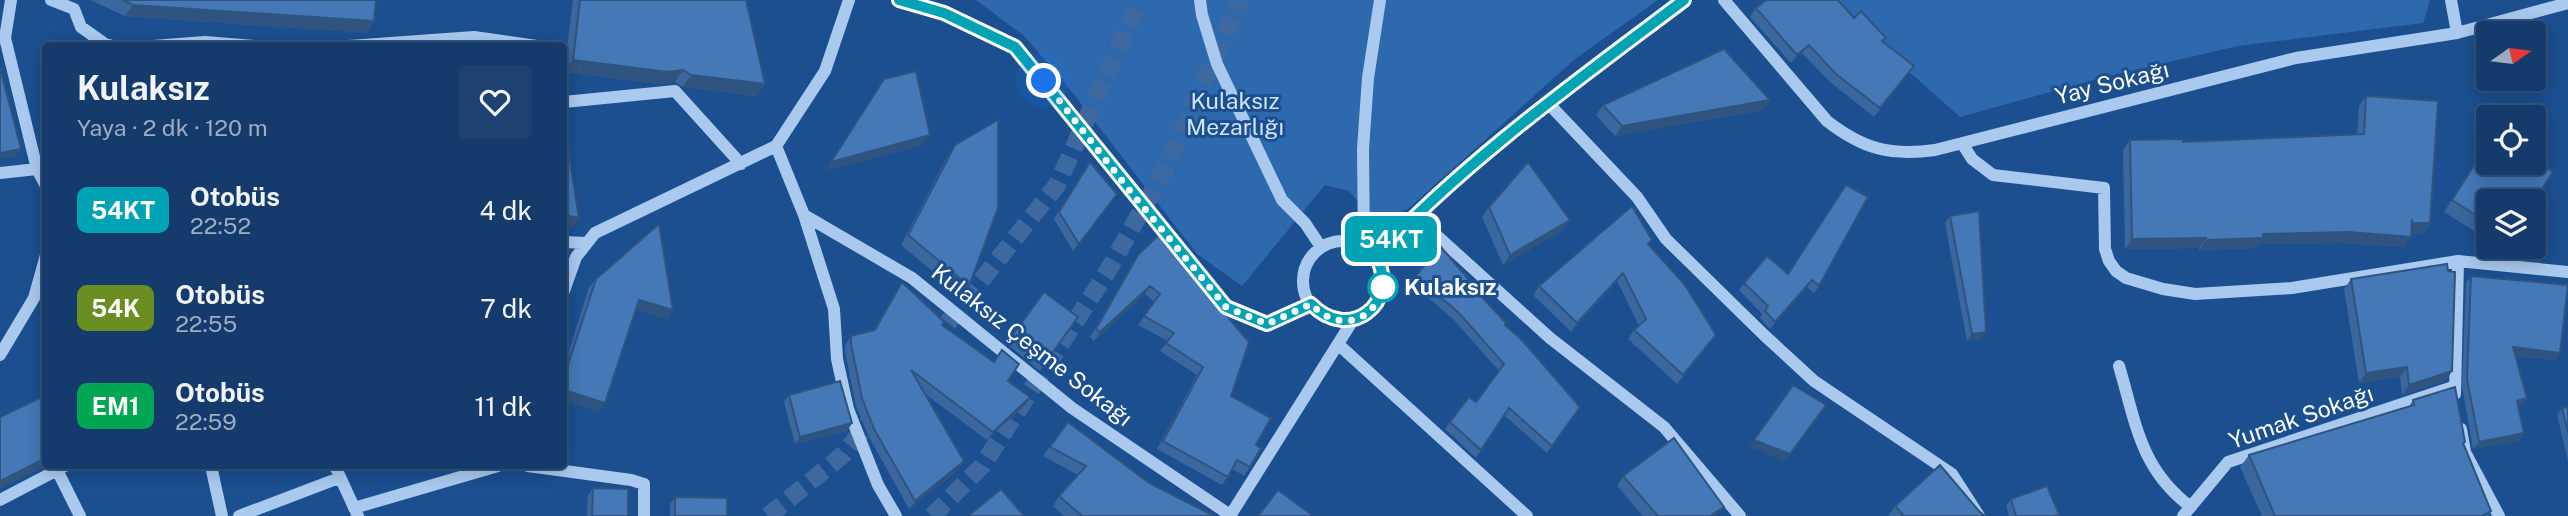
<!DOCTYPE html>
<html lang="tr">
<head>
<meta charset="utf-8">
<style>
  :root { --surface:#143b6b; --page:#1d4271; --text:#f1f3f6; --muted:#9dadc1; --line:#33557e }
  body { margin:0; font-family:"Public Sans",sans-serif; background:var(--page); color:var(--text); height:100vh; display:flex; flex-direction:column; font-size:26px; white-space:nowrap }
  * { box-sizing:border-box; margin:0 }
  p { font-size:23px; color:var(--muted) }
  .icon { flex:none; width:38px; height:38px; fill:none; stroke:currentColor; stroke-width:2; stroke-linecap:round; stroke-linejoin:round }
  .map { position:relative; flex:1; overflow:hidden }
  .details { position:absolute; left:42px; top:42px; width:525px; height:427px; display:flex; flex-direction:column; background:var(--surface); border-radius:7px; box-shadow:0 4px 18px #0003,0 0 0 2px var(--line) }
  .details>* { flex:none }
  .badge { padding:0 14px; border-radius:10px; font-size:24px; line-height:46px }
  .needle { width:46px; rotate:76deg }
  .fabs { position:absolute; left:2476px; top:21px; display:grid; gap:14px }
  .fabs a { display:grid; place-items:center; width:70px; height:70px; border-radius:7px; background:var(--surface); box-shadow:0 4px 18px #0003,0 0 0 2px var(--line); font-size:35px }
  .you { position:absolute; width:35px; height:35px; margin:-18px; border:5px solid #fff; border-radius:50%; background:#1a73e8; box-shadow:0 0 0 10px #1a73e833 }
  .map>.badge { position:absolute; translate:-50% -50%; box-shadow:0 0 0 4px #fff }
  .round { display:grid; place-items:center; flex:none; width:74px; height:74px; border-radius:7px; background:var(--page) }
  .headline { display:flex; align-items:center; justify-content:space-between; height:119px; padding:0 35px }
  h1 { font-size:33px; font-weight:700; line-height:52px }
  ul { padding:0; list-style:none }
  li { display:flex; align-items:center; gap:21px; height:98px; padding:0 35px }
  li div { flex:1 }
  li b { display:block; font-size:26px }
  li em { font-style:normal }
  li .badge { min-width:77px; font-weight:700; text-align:center }
  .map>svg:first-child { display:block }
</style>
</head>
<body>
<div class="map">
<svg width="2568" height="516" viewBox="0 0 2568 516">
  <rect width="100%" height="100%" fill="#1b4f8f"/>
  <path fill="#2e69ad" d="M976,0H1658L1575,59L1408,209L1382,220L1368,214L1349,191L1325,185L1242,286L1197,254L1062,79L1023,35Z
    M1828,0H2429L2430,1L2423,23L2238,46L2104,77L1960,117Z"/>
  <g fill="none" stroke-linecap="round" stroke-linejoin="round">
    <path stroke="#3d69a0" stroke-width="18" stroke-dasharray="18 9" stroke-linecap="butt" d="M931,344L1057,185L1140,0
      M768,516L844,454L878,410
      M932,516L982,466L1106,274L1166,167L1240,0"/>
    <path stroke="#a9c9ee" stroke-width="12" d="M11,0L5,38L37,169L46,186
      M51,0L74,9L81,27L105,44L113,46
      M899,0L944,13L1015,47L1059,98L1130,191L1226,307L1267,324L1311,304
      M1200,0L1202,15L1217,64L1282,200L1305,223L1321,247
      M1724,0L1827,121C1863,149 1890,156 1935,150L2296,58L2457,33L2568,3
      M2451,0L2457,33
      M153,46L205,42L254,46
      M349,46L474,37L537,46
      M564,102L675,91L741,164
      M1548,103L1637,197L1666,239L1764,335L1814,381L1952,474L1979,516
      M1962,143L1972,159L1993,175L2104,188L2105,249L2109,261L2116,271L2126,278L2163,289L2195,294L2292,288L2458,261L2568,272
      M776,146L804,215L834,309L837,359L848,409L878,485L896,516
      M0,173L37,169
      M804,215L912,278L1072,408L1230,515
      M1414,215L1550,338L1664,427L1740,516
      M1303 281a40 40 0 1 1 80 0a40 40 0 1 1-80 0Z
      M564,242L587,243
      M1364,246L1363,149L1368,78L1380,0
      M1376,256C1467,159 1578,80 1684,0
      M564,291L576,257L595,233L776,146L825,71L849,0
      M1339,345L1527,516
      M0,355L34,298L46,255
      M2119,366C2136,423 2140,469 2191,507
      M2455,394L2458,261
      M2461,429L2465,452L2499,516
      M211,466L222,516
      M335,466L358,516
      M528,466L631,480L644,484V516
      M57,470L80,516
      M0,500L65,466
      M354,508L498,466
      M239,516L339,478
      M1230,516L1353,320
      M2183,516L2228,462L2453,387"/>
  </g>
  <path fill="#3a679d" d="M90,0H376L374,21L367,33L125,16Z
    M573,0H746L765,84L756,96L683,87L675,82L659,84L564,72Z
    M1756,8L1854,18L1914,66L1874,117L1830,82L1802,53L1791,63L1750,17Z
    M2366,96L2430,223L2423,234L2411,233L2404,247L2342,243L2258,244L2256,248L2199,250V248L2125,249L2123,150L2130,140L2183,142L2357,135L2359,106Z
    M1770,100L1763,110L1615,136L1596,115L1603,105Z
    M2488,142V240L2444,212Z
    M955,145L969,286L962,296L901,245L948,155Z
    M1085,169L1117,194L1073,251L1054,219Z
    M1846,185L1819,286L1814,293L1807,287L1770,329L1760,318L1762,314L1739,290L1744,283L1788,274Z
    M1489,207L1570,220L1563,230L1503,265L1482,217Z
    M1950,216L1981,339L1967,341L1945,223Z
    M1649,244L1710,343L1677,384L1628,339L1634,330L1639,326L1617,281L1571,332L1533,295L1539,286Z
    M1138,255L1184,265L1231,396L1256,445L1250,467L1244,476L1233,469L1222,485L1157,449L1197,375L1160,351L1168,341L1138,325L1154,302L1145,294L1094,341L1090,337Z
    M1416,276L1469,282L1505,325L1580,407L1547,453L1504,415L1476,458L1445,429L1469,397L1476,402L1499,371L1454,320L1411,283Z
    M2471,276L2560,353L2555,360L2515,356L2527,398L2522,405L2518,406L2524,433L2519,441L2473,449L2462,386L2466,283Z
    M596,279L673,310L667,319L636,309L599,412L564,400V367L589,287Z
    M2351,279L2452,371L2445,381L2402,395L2400,377L2359,383L2344,289Z
    M902,282L942,325L1008,381L1030,397L1025,405L987,440L924,393L959,469L909,509L869,437L856,406L845,352V345L851,336L873,331Z
    M1044,292L1078,317L1040,371L1007,344Z
    M789,395L852,423L847,431L795,444L784,402Z
    M2413,400L2463,445L2491,511L2488,516H2262L2240,467L2249,455L2409,407Z
    M2568,407V461L2557,415L2562,408Z
    M1068,422L1149,483L1214,516H1064L1053,506L1059,496L1078,475L1043,456Z
    M1623,476L1717,516H1643L1617,486Z
    M593,488L628,516H587L588,495Z
    M675,497L727,516H670V504Z
    M2011,499L2059,514L2058,516H2009L2006,506Z
    M1895,506L1979,511L1985,516H1888Z"/>
  <path fill="#305480" d="M133,5L374,21L367,33L125,16Z
    M1809,45L1802,53L1791,63L1797,55Z
    M573,60L683,70L675,82L659,84L564,72Z
    M691,75L765,84L756,96L683,87Z
    M1770,100L1763,110L1615,136L1622,126Z
    M930,135L923,145L824,172L831,162Z
    M21,149L16,156L0,160V153Z
    M564,215L579,218L572,228L564,226Z
    M1570,220L1563,230L1503,265L1510,255Z
    M2412,223H2430L2423,234L2405,233Z
    M2349,232L2411,237L2404,247L2342,243L2258,244L2256,248L2199,250L2206,240L2263,234Z
    M2206,238L2199,248L2125,249L2132,239Z
    M1623,273L1617,281L1571,332L1577,323Z
    M1812,280L1807,287L1770,329L1775,322Z
    M1150,286L1145,294L1094,341L1100,332Z
    M639,300L673,310L667,319L633,309Z
    M1986,332L1981,339L1967,341L1972,334Z
    M2513,347L2560,353L2555,360L2508,355Z
    M2407,367L2400,377L2359,383L2366,373Z
    M2452,371L2445,381L2402,395L2409,385Z
    M564,390L605,403L599,412L564,400Z
    M1030,397L1025,405L987,440L993,432Z
    M2527,398L2522,405L2512,408L2517,401Z
    M1826,405L1785,461L1749,447L1754,440Z
    M852,423L847,431L795,444L800,437Z
    M2524,433L2519,441L2473,449L2479,442Z
    M46,458V466L0,489V481Z
    M964,461L959,469L909,509L915,501Z
    M1724,507L1717,516H1710Z"/>
  <path fill="#4478b7" stroke="#305480" stroke-width="2" d="M123,0H376L374,21L133,5Z
    M580,0H746L765,84L691,75L683,70L668,72L573,60Z
    M1766,0H1838L1854,18L1861,11L1886,38L1882,41L1914,66L1880,108L1836,74L1809,45L1797,55L1756,8Z
    M1724,49L1770,100L1622,126L1603,105Z
    M0,68L21,149L0,153Z
    M916,71L930,135L831,162L884,79Z
    M2366,96L2438,101L2430,223H2412V219L2411,237L2349,232L2263,234V238L2206,240V238L2132,239L2130,140L2183,139V142L2364,134Z
    M998,120V208L969,286L908,235L955,145Z
    M564,124L579,218L564,215Z
    M2488,143V163H2534V159L2553,172L2534,201H2488V223L2452,200Z
    M1090,162L1117,194L1079,244L1059,212Z
    M1528,162L1570,220L1510,255L1489,207Z
    M1846,185L1868,197L1819,286L1812,280L1775,322L1765,311L1768,306L1744,283L1767,256L1788,274Z
    M1632,206L1652,240L1648,244L1685,285L1716,335L1683,375L1634,330L1646,319L1623,273L1577,323L1539,286Z
    M1979,211L1986,332L1972,334L1950,216Z
    M659,224L673,310L639,300L605,403L564,390V377L596,279Z
    M1163,231L1185,263L1184,265L1249,342L1231,396L1271,418L1256,445L1261,448L1250,467L1237,460L1228,477L1163,441L1203,367L1166,343L1174,333L1144,316L1160,294L1150,286L1100,332L1096,329L1138,255Z
    M1440,246L1470,281L1468,282L1506,323L1505,325L1520,338L1580,407L1552,446L1509,408L1481,450L1450,422L1469,397L1476,402L1504,364L1459,313L1416,276Z
    M2447,264L2448,271L2455,272L2452,371L2409,385L2407,367L2366,373L2351,279Z
    M2471,276L2568,285L2560,353L2513,347L2527,398L2517,401L2524,433L2479,442L2467,379Z
    M902,282L944,322L942,325L994,362L1002,350L1019,364L1008,381L1030,397L993,432L911,370L964,461L915,501L874,429L862,398L851,344V336L875,330Z
    M1044,292L1078,317L1045,363L1012,336Z
    M840,381L852,423L800,437L789,395Z
    M1793,385L1826,405L1790,454L1754,440Z
    M2455,387L2465,442L2463,443L2491,511L2482,516H2275L2249,455L2414,405L2413,400Z
    M46,395V458L0,481V417Z
    M2568,407V433L2562,408Z
    M1068,422L1149,483L1214,516H1082L1059,496L1086,466L1050,447Z
    M1674,438L1724,507L1710,516H1658L1623,476Z
    M1940,465L1979,511L1985,516H1904L1895,506Z
    M2047,486L2059,514L2055,516H2016L2011,499Z
    M593,488L628,489V516H592Z
    M1001,489L1024,516H968Z
    M1278,490L1312,515L1311,516H1258Z
    M675,497L727,498V516H675Z"/>
  <g fill="none" stroke-linecap="round" stroke-linejoin="round">
    <defs>
      <path id="line" d="M899,0L944,13L1015,47L1226,307L1267,324L1311,304C1349,343 1401,304 1376,256C1467,159 1578,80 1684,0"/>
    </defs>
    <use href="#line" stroke="#fff" stroke-width="16"/>
    <use href="#line" stroke="#00a3b4" stroke-width="10"/>
    <path stroke="#fff" stroke-width="7" stroke-dasharray="0 12.6" d="M1044,81L1130,191L1226,307L1267,324L1311,304C1339,334 1378,322 1384,281L1383,287"/>
  </g>
  <circle fill="#fff" stroke="#00a3b4" stroke-width="3.5" cx="1383" cy="287" r="14"/>
  <g text-anchor="middle" stroke-width="6" stroke-linejoin="round" paint-order="stroke">
    <g font-size="23" fill="#fff" stroke="#1b4f8f">
      <text transform="translate(2112 83) rotate(-14)" y="8">Yay Sokağı</text>
      <text transform="translate(1032 345) rotate(38)" y="8">Kulaksız Çeşme Sokağı</text>
      <text transform="translate(2301 417) rotate(-19)" y="8">Yumak Sokağı</text>
    </g>
    <g font-size="23" fill="#cfe3fa" stroke="#1b4f8f">
      <text x="1235" y="109">Kulaksız<tspan x="1235" dy="26">Mezarlığı</tspan></text>
    </g>
    <g font-size="23" font-weight="bold" fill="#fff" stroke="#1b4f8f" text-anchor="start">
      <text x="1404" y="295">Kulaksız</text>
    </g>
  </g>
</svg>
<div class="fabs">
<a><svg class="needle" viewBox="-14 -14 28 28"><path d="M0-13l5 13h-10z" fill="#e53935"/><path d="M0 13l5-13h-10z" fill="#9dadc1"/></svg></a>
<a><svg class="icon" aria-label="locate" viewBox="0 0 24 24"><circle cx="12" cy="12" r="6"/><path d="M12 2v4M12 18v4M2 12h4M18 12h4"/></svg></a>
<a><svg class="icon" aria-label="layers" viewBox="0 0 24 24"><path d="M12 4l9 5-9 5-9-5zM3 14l9 5 9-5"/></svg></a>
</div>
<div class="you" style="left:1044px;top:81px"></div>
<b class="badge" style="left:1391px;top:239px;background:#00a3b4;color:#fff">54KT</b>
<section class="details">
<div class="headline"><div><h1>Kulaksız</h1><p>Yaya · 2 dk · 120 m</p></div><a class="round"><svg class="icon" aria-label="heart" viewBox="0 0 24 24"><path d="M12 20l-8-8c-3-5 5-10 8-4 3-6 11-1 8 4z"/></svg></a></div>
<ul>
<li><span class="badge" style="background:#00a3b4;color:#fff">54KT</span><div><b>Otobüs</b><p>22:52</p></div><em>4 dk</em></li>
<li><span class="badge" style="background:#6b8e23;color:#fff">54K</span><div><b>Otobüs</b><p>22:55</p></div><em>7 dk</em></li>
<li><span class="badge" style="background:#00a651;color:#fff">EM1</span><div><b>Otobüs</b><p>22:59</p></div><em>11 dk</em></li>
</ul>
</section>
</div>
</body>
</html>
